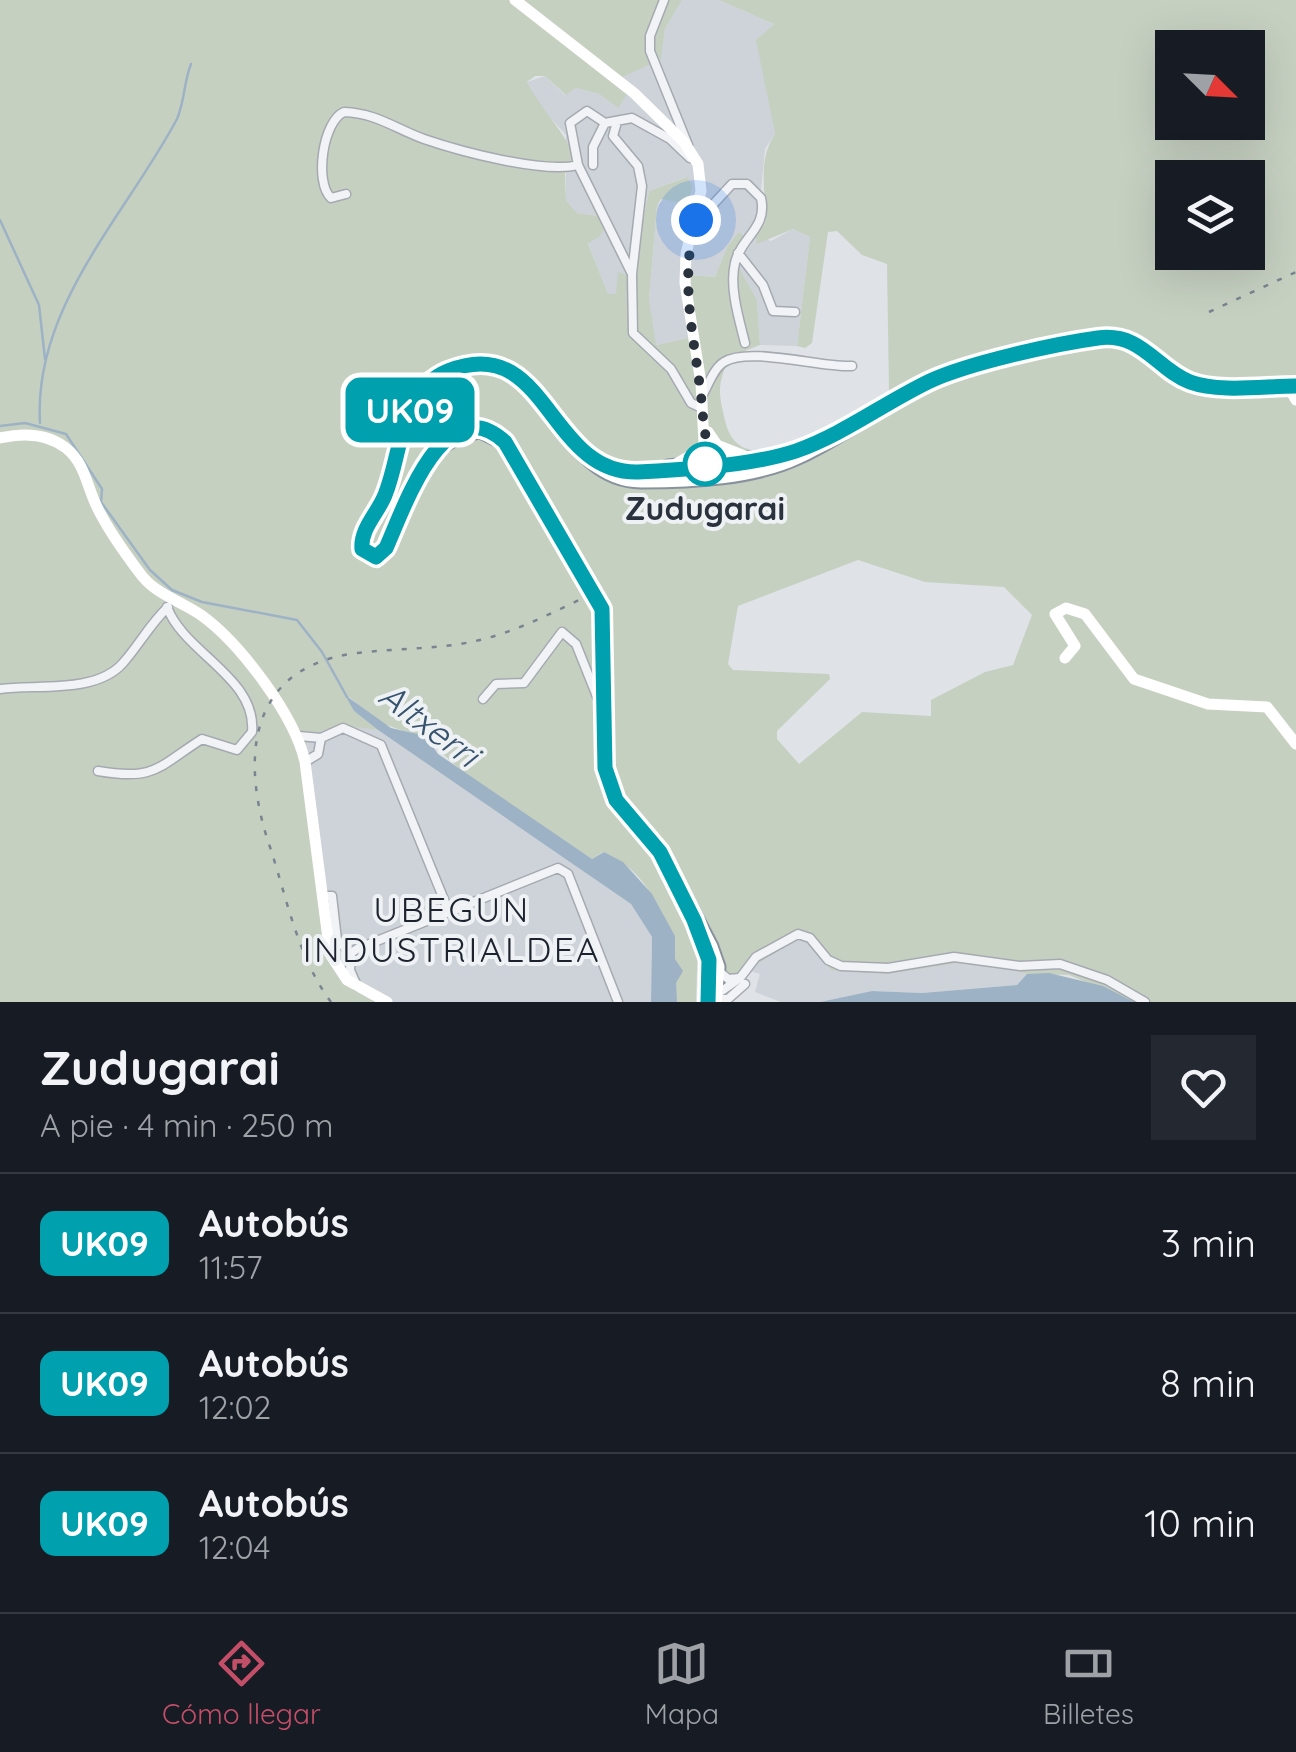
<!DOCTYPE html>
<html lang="es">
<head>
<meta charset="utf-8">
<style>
  :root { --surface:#171b24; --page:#242831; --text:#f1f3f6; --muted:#9ea1a6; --line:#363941; --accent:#c34e68 }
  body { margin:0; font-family:Quicksand,sans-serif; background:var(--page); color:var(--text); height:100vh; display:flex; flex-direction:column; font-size:38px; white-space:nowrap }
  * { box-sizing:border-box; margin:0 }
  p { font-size:32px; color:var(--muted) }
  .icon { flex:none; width:55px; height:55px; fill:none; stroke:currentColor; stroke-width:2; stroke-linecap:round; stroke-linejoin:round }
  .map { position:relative; height:1002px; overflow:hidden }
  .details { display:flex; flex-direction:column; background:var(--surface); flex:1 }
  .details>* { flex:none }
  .badge { padding:0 20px; border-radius:15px; font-size:35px; line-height:65px }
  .needle { width:65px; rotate:114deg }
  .tools { position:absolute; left:1155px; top:30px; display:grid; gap:20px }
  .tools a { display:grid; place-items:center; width:110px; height:110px; border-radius:0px; background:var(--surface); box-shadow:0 10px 40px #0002; font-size:50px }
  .you { position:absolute; width:50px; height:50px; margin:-25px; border:8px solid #fff; border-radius:50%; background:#1a73e8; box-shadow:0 0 0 15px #1a73e833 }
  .map>.badge { position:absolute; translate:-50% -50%; box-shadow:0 0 0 5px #fff }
  .round { display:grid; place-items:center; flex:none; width:105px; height:105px; border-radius:0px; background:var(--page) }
  .overview { display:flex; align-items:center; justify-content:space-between; height:170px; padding:0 40px }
  h1 { font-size:48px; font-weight:800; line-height:75px }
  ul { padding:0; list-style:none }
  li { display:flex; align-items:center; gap:30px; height:140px; padding:0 40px; border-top:2px solid var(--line) }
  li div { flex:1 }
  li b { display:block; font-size:38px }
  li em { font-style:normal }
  li .badge { min-width:110px; font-weight:700; text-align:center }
  .tab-bar { display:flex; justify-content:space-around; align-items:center; height:140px; border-top:2px solid var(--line); background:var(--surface); font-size:28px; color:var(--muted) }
  .tab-bar a { display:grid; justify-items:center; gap:5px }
  .tab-bar .selected { color:var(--accent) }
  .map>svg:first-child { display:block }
</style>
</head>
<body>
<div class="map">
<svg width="1296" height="1002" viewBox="0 0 1296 1002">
  <rect width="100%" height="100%" fill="#dfe3e7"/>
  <path fill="#ced2d9" d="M682,0H719L774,24L757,40L775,134L765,149L761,189L765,224L756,236L771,241L793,229L810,237L797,346L760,345L757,300L727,247L715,277L691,275L697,336L655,345L649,299L657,206L686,177L649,191L639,239L637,279L616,294H608L588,242L598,216L577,213L566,200V135L538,104L527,82L545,76L565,95L576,88L599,94L618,108L623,77L661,58L665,29Z
    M341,724L378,730L631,904L652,937L651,1002H393L337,965L305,747L310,735Z
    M799,938L814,946L932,965L977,960L1027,974L1017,985L922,993L872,991L820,1002H781L755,992L760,974L751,971L753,966Z"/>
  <path fill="#c6d0c1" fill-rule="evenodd" d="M0,0H682L665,29L661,59L623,77L627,94L618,108L599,94L576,88L566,95L545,76H535L527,82C542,111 565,131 576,161L572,170L565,173L566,200L577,213L598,216L606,226L599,237L588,243L608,294H616L618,272L637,279L639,239L649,191L687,177L692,185L689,204L661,199L657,206L649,299L656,345L697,336L690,275L715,277L727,247L739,232L749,241L738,266L757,300L760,345L729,357C717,387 718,392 726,424C744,492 858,411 889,392L887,264L862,255L837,231L828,232L812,343L805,348L797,346L810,237L793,229L757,244L756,235L765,224C767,192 756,163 775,134L756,40L774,24L719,0H1296V1002H1134L1069,975L1027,974L977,960L887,974L831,970L814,946L799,938L736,977H730L698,939L696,1002H673C665,940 669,882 603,852L592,859L471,780L427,739L381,723L349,697L354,711L378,730L341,725L310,735L305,747L337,965L393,1002H0ZM1172,48H1248V122H1172ZM1172,178H1248V252H1172ZM858,560L925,582L1004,587L1032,615L1013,665L985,672L931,700V716L862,712L799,764L777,739V731L830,679L829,674L733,670L728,664L738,606Z"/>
  <path fill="#9db3c5" d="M345,695L391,728L426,736L438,754L592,859L604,852L623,862L652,894L675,936V959L683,971L676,983L677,1002H651L652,937L631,904L378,730L354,711Z
    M1049,973L1103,986L1134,1002H820L872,991L922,993L1017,985L1027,974Z"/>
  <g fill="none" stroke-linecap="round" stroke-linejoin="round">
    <path stroke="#9db3c5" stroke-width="2.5" d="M0,220L39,305L45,359
      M40,423C33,307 126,215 177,119C185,100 184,81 191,64
      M0,426L25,423L66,434L102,489L101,502L150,570L172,590L202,602L297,620L322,652L347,697"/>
    <defs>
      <path id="street" d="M664,0L650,36V51L688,145
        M617,122L613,136L638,166L642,186L632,274L633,333L671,369L691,403L702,408
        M593,165V147L605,123
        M346,194L331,198C314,182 323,121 344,112C376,113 396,129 424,139C459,151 544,174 578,165
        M694,225L732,184H747L761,198C768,228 741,237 735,263C729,287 739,319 745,343
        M738,253L763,285L773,311L795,312
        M632,274L578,165L570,123L587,111L605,123L632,118L670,139L690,158
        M702,396C708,386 713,369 724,362C749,346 823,368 852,366
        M0,689C36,684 96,694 123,663C139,645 150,624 168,607
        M483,699L496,684L524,683L562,632L576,644L600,704
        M299,736L321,738L343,728L381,745L449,912
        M305,762L318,754L321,738
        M98,771C155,781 158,767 202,739L237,750L252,732C257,678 184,653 167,607
        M323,896H332L337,940L351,953
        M719,971L728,979L740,978L756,957L798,934L810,938L828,960L841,966L888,968L954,957L1020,966L1060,964L1107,980L1145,1002
        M357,986L350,970L351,953L357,949L558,868L568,874L618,1002
        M715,993L719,999H728L745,984
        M716,995L740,978"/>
      <path id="highway" d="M668,468L759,459
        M714,1002L717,967L710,947L662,855L617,800L605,769L602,609L505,442L481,430C421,435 408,501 385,548L376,557L361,549C360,529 378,513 385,495C402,454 399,391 448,371C549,330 553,481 642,480C691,480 754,477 798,456C846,434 888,399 937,378C973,362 1058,344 1098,338C1142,332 1156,369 1191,382C1220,393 1264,386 1296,386"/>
    </defs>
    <use href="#street" stroke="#a5aab1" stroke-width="11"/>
    <use href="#highway" stroke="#88929d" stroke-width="19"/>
    <use href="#street" stroke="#f2f3f6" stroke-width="8"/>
    <path stroke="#fff" stroke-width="11" d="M515,0L634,93L684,142L698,164L701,191L686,254L685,283L701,383L705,464
      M1288,386L1296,400
      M708,432L717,445L750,458
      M0,438C22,433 47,433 66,448C85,463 87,487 97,507C108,530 124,552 139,572C154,594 179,600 201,615C240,643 295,716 305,762L330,954L347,980L387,1002
      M674,465L709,445
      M1065,658L1075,646L1055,614L1066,608L1085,614L1134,679L1208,704L1267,707L1296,744"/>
    <use href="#highway" stroke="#fff" stroke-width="15"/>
    <path stroke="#7a8490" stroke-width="2.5" stroke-dasharray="5 10" stroke-linecap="butt" d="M1209,312L1296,272
      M331,1002C298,958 287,899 270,847C242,766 244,671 350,654C390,648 431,650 471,642C511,634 548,615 585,597"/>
  </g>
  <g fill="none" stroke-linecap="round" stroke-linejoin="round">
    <defs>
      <path id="line" d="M708,1002L709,960L694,920L660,852L616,800L605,768L602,609L505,442C444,385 403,511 386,548L376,557L362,549C360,529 378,513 385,495C402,454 399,391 448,371C548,331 547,474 638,472C683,470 754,465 796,451C844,434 884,403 930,381C969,363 1054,344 1098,338C1142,332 1156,369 1190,382C1220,393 1264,386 1296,386"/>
    </defs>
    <use href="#line" stroke="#fff" stroke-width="22"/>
    <use href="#line" stroke="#00a0ae" stroke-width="15"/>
    <path stroke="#29323d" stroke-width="10" stroke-dasharray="0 18" d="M696,220C677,287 698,349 703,417C704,433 710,449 705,464"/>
  </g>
  <circle fill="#fff" stroke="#00a0ae" stroke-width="5" cx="705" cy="464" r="20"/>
  <g text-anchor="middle" stroke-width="8" stroke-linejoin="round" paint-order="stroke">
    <g font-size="32" font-weight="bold" fill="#29323d" stroke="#eff2f5">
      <text x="705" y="520">Zudugarai</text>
    </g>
    <g font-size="35" font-style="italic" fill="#37536e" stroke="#eff2f5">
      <text transform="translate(429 725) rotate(37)" y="12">Altxerri</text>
    </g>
    <g font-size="35" letter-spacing="2.5" fill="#1c232e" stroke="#eff2f5">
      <text x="452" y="922">UBEGUN<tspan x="452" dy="40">INDUSTRIALDEA</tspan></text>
    </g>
  </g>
</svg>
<div class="tools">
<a><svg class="needle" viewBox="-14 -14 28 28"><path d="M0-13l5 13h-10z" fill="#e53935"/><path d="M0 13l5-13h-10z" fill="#9ea1a6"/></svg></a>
<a><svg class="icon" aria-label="layers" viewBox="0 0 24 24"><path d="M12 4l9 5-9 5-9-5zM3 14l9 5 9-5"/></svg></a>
</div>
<div class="you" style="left:696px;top:220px"></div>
<b class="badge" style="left:410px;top:410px;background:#00a0ae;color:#fff">UK09</b>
</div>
<section class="details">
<div class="overview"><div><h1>Zudugarai</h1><p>A pie · 4 min · 250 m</p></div><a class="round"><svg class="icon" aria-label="heart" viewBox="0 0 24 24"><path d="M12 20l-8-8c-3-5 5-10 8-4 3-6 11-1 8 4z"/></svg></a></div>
<ul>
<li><span class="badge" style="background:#00a0ae;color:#fff">UK09</span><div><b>Autobús</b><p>11:57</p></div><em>3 min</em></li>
<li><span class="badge" style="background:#00a0ae;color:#fff">UK09</span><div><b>Autobús</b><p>12:02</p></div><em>8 min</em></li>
<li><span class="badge" style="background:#00a0ae;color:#fff">UK09</span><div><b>Autobús</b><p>12:04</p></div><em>10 min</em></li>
</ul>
</section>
<nav class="tab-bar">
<a class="selected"><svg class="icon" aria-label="directions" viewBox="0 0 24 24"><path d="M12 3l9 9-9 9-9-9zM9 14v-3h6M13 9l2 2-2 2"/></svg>Cómo llegar</a>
<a><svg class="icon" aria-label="map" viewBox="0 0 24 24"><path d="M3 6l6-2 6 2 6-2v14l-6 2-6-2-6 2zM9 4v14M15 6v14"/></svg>Mapa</a>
<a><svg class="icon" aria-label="tickets" viewBox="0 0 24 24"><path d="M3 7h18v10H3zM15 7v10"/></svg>Billetes</a>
</nav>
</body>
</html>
